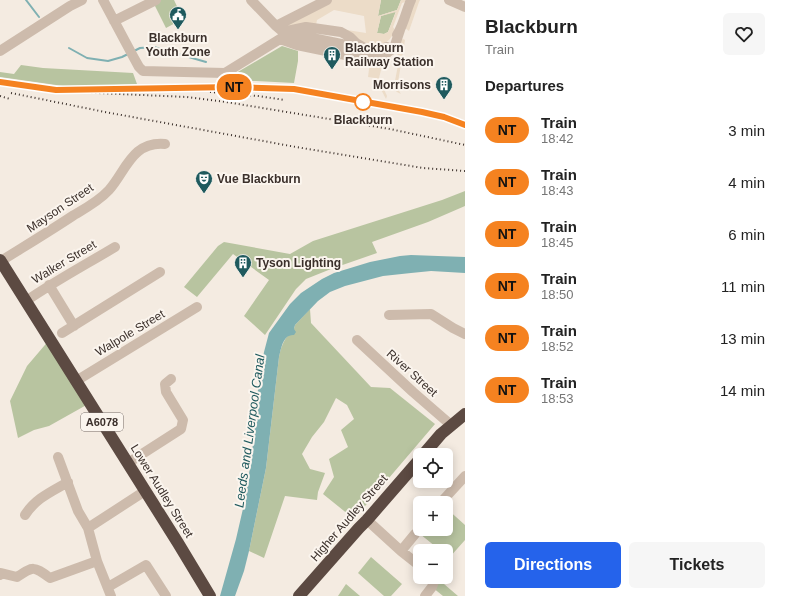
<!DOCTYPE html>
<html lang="en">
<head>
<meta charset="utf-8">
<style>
  :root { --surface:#fff; --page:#f6f6f6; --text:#222; --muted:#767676; --accent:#2563eb }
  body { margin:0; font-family:Helvetica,sans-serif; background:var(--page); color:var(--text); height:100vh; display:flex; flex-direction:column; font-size:15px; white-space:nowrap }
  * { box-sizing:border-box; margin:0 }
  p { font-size:13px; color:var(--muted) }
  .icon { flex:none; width:22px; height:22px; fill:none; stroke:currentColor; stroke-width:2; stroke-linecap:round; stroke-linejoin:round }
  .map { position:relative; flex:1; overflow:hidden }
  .details { display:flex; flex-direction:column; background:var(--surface); width:320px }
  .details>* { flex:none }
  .badge { padding:0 8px; border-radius:13px; font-size:14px; line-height:26px }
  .buttons { position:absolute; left:413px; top:448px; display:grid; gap:8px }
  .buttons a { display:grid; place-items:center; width:40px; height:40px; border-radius:6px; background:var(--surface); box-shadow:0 2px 10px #0003; font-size:20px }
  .map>.badge { position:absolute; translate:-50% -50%; box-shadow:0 0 0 2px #fff }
  h2 { padding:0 20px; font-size:15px; line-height:36px }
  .round { display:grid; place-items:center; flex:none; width:42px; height:42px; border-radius:6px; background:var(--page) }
  .overview { display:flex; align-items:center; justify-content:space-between; height:68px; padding:0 20px }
  h1 { font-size:19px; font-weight:800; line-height:30px }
  .action { display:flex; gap:8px; margin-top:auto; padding:8px 20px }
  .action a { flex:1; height:46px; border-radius:6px; background:var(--accent); color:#fff; font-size:16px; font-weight:800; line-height:46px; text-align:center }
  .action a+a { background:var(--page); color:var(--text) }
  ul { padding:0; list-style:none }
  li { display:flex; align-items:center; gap:12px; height:52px; padding:0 20px }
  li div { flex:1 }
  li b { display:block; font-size:15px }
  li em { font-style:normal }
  li .badge { min-width:44px; font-weight:700; text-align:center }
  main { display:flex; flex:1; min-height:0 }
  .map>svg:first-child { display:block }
</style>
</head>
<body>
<main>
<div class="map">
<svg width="465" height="596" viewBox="0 0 465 596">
  <rect width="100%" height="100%" fill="#f4ebe1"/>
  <path fill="#b8c4a0" d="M159,0H174L183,19L166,28L154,4Z
    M381,0H401L397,10L378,16Z
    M396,11L388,32L384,34L377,33L381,16Z
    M282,46L298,51V61L294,83L256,81H233L231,76Z
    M21,65L43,68L133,73L137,84L70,87L0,77V72L14,74Z
    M465,191V206L428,222L372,242L377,253L331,269L306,279L296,289L265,335L244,316L269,280L233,254L197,297L184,287L218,246L224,242L290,254L313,241L442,200Z
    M310,309L311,323L371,387L390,388L435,424L354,519L323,494L334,477L329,459L348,447L341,430L354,419L347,405L336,398L324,422L312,437L302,454L310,469L325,473L318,492L317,500L285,496L264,558L249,551L266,468L279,357C280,351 282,344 286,338C289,334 294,332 295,325Z
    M50,339L90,403L49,426L34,430L18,438L10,401L27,366Z
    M446,508L465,525V540L449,558L446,555V551H441L420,534L424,529H446Z
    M371,557L402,584L391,596H384L358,573Z
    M435,579L444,584L458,596H443L432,587Z
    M346,584L360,596H338Z"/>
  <path fill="#ecdcc8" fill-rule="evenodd" d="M321,0H381L378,16L397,10L401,0H406L405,2L402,3L393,27L395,30L392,36L389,40L382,45H374L357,42L353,37L291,29L279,23ZM334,10L364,16L366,33L316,25L317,20ZM396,12L388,32L384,34L377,33L381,16Z
    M414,0H420L419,2L409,31L405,28Z
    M403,39L405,40L397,88L401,94L397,92L394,89V86L399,60L397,57L400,41Z
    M391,54V62L382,66L379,78L387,96L386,99L375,78L368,77L370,61Z"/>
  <path fill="#7fb0b2" d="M411,255L465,257V273L431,271L411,273L383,276L345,286L330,292L318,301L295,325L294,329L296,332L294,335C283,334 281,349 279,357L266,468L249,551L244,571L235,596H220L236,539L245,500L252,454L257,396L264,352L269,333L290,304L301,293L322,279L334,273L370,262L400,256Z"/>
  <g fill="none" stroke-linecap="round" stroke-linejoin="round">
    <path stroke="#7fb0b2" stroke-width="2" d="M26,0L39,17
      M69,48L87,58L108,61L122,57L128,54
      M134,51L140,48L154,47L206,62"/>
    <path stroke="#cdbbac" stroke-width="10" d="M103,0L134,58L139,67L143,71L225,73L280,39L297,45L360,58L373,57L385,54L391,50L395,45L400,30
      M251,0L276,26L283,32L351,46L365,51L379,50L387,47
      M449,0L465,7
      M114,21L156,0
      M276,26L327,0
      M287,31L306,27L341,32L350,37L356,43L363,47
      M397,35C404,24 406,11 411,0
      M0,51L70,6L82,0
      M1,261C25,246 50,231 74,215C86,208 99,201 109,190C126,171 132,141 165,144
      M49,285L74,326
      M26,301C55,281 85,265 115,247
      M389,315L431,314L453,328L465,334
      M62,333L160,272
      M357,340L413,392L451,425
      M76,381L197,307
      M58,457L78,511L88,528L97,561L111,596
      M128,463L181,429L183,420L166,392L165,384L171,379
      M444,499L465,476
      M25,515C36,498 51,492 68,482
      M367,520L401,551L420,566
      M88,528L145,491
      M401,551L415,534
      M0,575L1,573L17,577C34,566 33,566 50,578L97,561
      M108,587L146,565L166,596
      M425,596L432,587L435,579L433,577"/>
    <path stroke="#5c4a42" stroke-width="12" d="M0,260L178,543L210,596
      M423,455L441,434L465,414
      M299,596L359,528L367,520L420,459"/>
    <path stroke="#3b302b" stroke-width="2" stroke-dasharray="1 3" stroke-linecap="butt" d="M0,82L56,90L97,93L187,97L226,102L390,129L465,145
      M142,89L243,87L293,89L411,110L444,117L465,125
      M210,92L258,96L285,100
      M11,93L105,112L296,147L423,168L465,171
      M0,96L10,99"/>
  </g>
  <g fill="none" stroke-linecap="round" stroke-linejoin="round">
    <defs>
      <path id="line" d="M0,82L56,90L234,87L294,89L422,112L444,117L465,125"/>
    </defs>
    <use href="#line" stroke="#fff" stroke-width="9"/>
    <use href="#line" stroke="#f58220" stroke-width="6"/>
  </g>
  <defs>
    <symbol id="civic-pin" viewBox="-11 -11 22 30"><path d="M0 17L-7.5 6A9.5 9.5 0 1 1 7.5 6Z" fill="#1f5a5e" stroke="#fbf5ee"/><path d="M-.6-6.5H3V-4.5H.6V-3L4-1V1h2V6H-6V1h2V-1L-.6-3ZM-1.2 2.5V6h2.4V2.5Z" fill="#fff"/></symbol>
    <symbol id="building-pin" viewBox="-11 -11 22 30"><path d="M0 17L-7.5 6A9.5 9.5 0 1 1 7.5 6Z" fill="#1f5a5e" stroke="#fbf5ee"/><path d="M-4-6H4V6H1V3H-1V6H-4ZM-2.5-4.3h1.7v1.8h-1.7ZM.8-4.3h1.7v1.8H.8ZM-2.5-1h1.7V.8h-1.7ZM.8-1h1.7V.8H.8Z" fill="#fff"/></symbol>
    <symbol id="theatre-pin" viewBox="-11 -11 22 30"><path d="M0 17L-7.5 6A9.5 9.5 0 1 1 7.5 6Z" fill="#1f5a5e" stroke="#fbf5ee"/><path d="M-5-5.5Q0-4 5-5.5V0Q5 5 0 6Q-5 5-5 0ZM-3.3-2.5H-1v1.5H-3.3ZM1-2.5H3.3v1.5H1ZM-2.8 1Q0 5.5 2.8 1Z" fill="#fff"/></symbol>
  </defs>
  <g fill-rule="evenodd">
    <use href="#civic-pin" x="168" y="5" width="20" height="27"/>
    <use href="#building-pin" x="322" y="45" width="20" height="27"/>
    <use href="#building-pin" x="434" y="75" width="20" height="27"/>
    <use href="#theatre-pin" x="194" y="169" width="20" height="27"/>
    <use href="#building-pin" x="233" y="253" width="20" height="27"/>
  </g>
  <circle fill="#fff" stroke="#f58220" stroke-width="2" cx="363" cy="102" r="8"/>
  <g text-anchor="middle" stroke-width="4" stroke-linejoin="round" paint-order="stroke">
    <rect fill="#fbf5ee" stroke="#756b66" stroke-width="1" x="81" y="413" width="42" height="18" rx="3"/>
    <g font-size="11" font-weight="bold" fill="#3b302b">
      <text x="102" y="426">A6078</text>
    </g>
    <g font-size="12" font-weight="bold" fill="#3b302b" stroke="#fbf5ee" text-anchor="start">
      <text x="178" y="42" text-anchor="middle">Blackburn<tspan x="178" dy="14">Youth Zone</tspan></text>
      <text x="345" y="52">Blackburn<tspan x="345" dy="14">Railway Station</tspan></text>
      <text x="431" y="89" text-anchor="end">Morrisons</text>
      <text x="217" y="183">Vue Blackburn</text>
      <text x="256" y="267">Tyson Lighting</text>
    </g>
    <g font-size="12" font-weight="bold" fill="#3b302b" stroke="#fbf5ee">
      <text x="363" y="124">Blackburn</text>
    </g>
    <g font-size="12" fill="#3b302b" stroke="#fbf5ee">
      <text transform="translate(60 208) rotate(-34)" y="4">Mayson Street</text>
      <text transform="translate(64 262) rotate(-31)" y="4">Walker Street</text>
      <text transform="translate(130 333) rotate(-31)" y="4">Walpole Street</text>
      <text transform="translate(412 373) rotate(42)" y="4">River Street</text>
      <text transform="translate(162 491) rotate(58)" y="4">Lower Audley Street</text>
      <text transform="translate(349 518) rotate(-49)" y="4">Higher Audley Street</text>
    </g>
    <g font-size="13" font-style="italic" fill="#1f5a5e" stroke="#fbf5ee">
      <text transform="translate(249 431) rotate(-82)" y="5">Leeds and Liverpool Canal</text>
    </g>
  </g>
</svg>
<div class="buttons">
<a><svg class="icon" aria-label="locate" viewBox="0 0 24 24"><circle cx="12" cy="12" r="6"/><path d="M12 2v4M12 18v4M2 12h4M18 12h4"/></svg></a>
<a>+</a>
<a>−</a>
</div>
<b class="badge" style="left:234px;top:87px;background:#f58220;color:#111">NT</b>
</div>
<section class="details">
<div class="overview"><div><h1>Blackburn</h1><p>Train</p></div><a class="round"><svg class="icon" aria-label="heart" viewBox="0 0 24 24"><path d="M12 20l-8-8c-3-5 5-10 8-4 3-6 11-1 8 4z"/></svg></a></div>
<h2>Departures</h2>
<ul>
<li><span class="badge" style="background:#f58220;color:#111">NT</span><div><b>Train</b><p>18:42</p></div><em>3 min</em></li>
<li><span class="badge" style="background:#f58220;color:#111">NT</span><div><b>Train</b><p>18:43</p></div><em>4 min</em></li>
<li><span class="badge" style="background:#f58220;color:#111">NT</span><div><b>Train</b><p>18:45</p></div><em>6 min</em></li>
<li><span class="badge" style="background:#f58220;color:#111">NT</span><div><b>Train</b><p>18:50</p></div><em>11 min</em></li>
<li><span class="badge" style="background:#f58220;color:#111">NT</span><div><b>Train</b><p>18:52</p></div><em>13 min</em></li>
<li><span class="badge" style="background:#f58220;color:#111">NT</span><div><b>Train</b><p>18:53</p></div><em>14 min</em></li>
</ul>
<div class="action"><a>Directions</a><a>Tickets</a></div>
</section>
</main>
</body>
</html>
